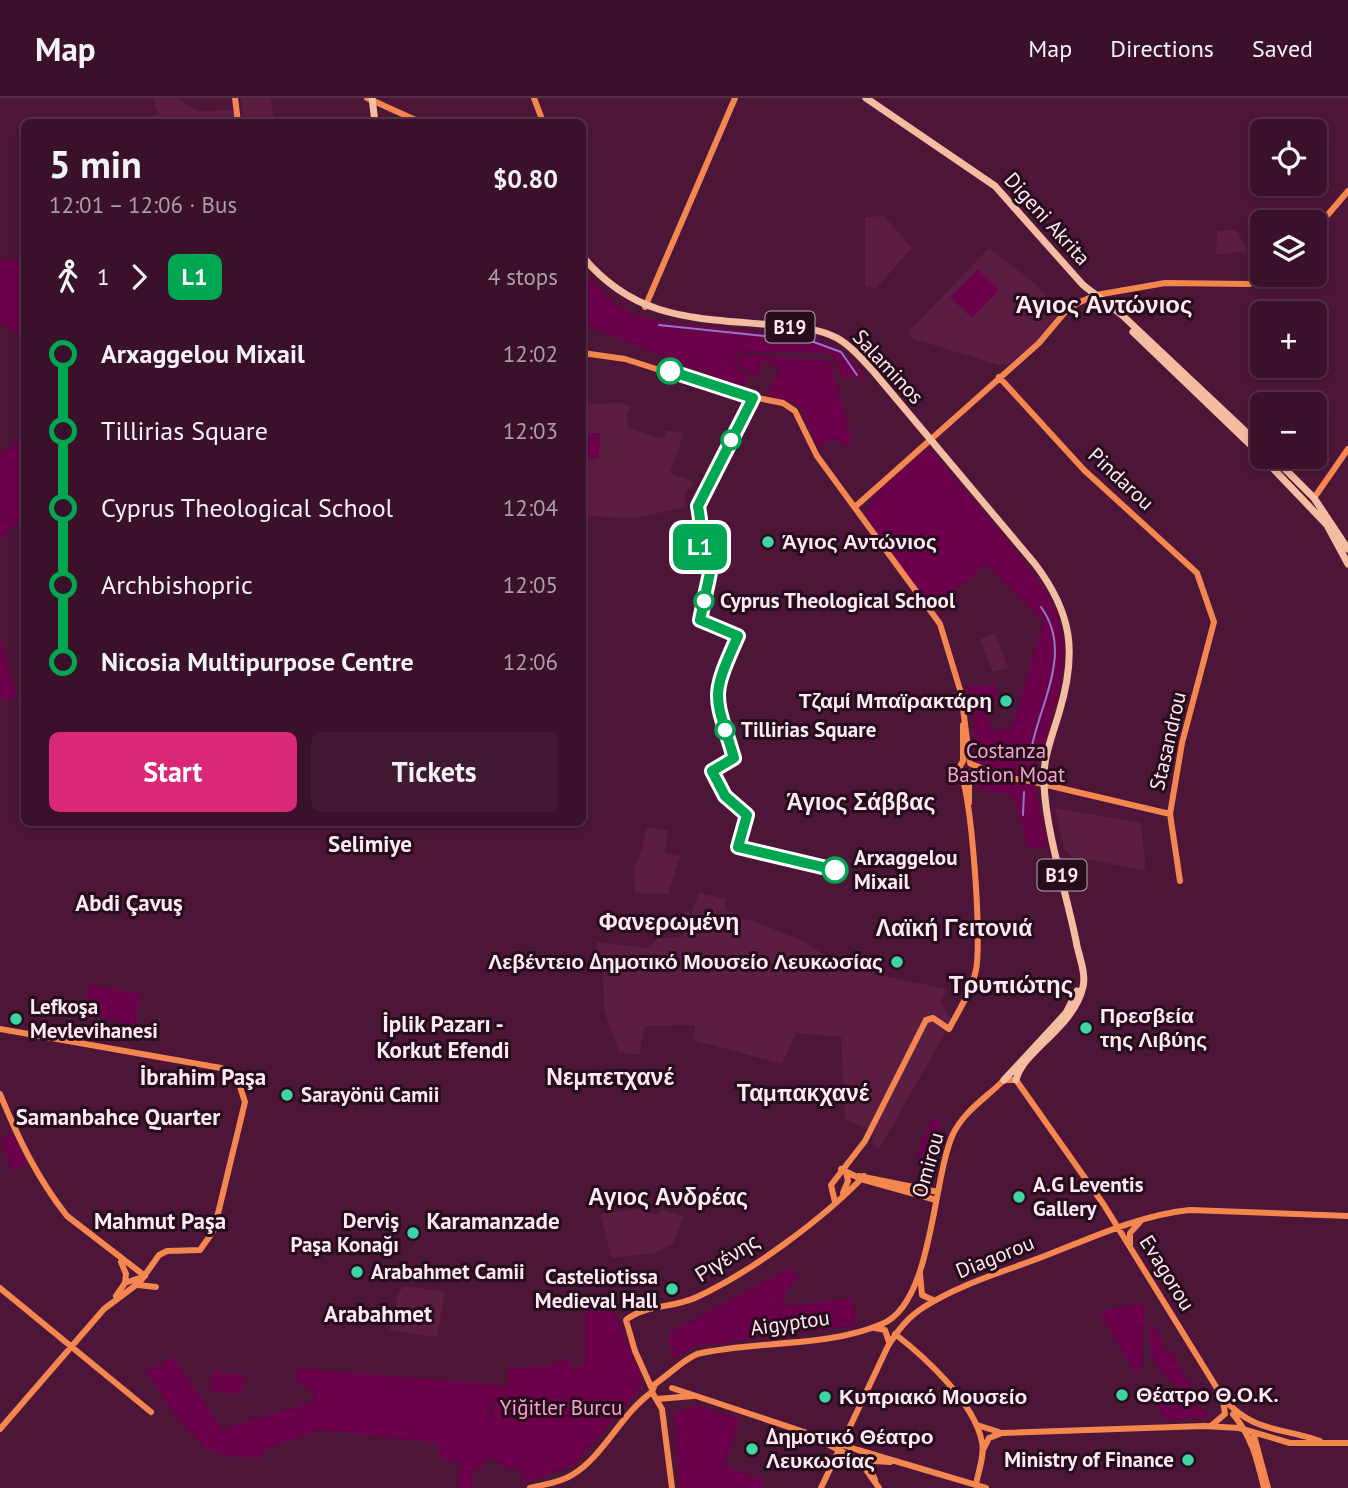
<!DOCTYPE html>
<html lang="en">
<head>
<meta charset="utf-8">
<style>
  :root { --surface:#3a102a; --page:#411932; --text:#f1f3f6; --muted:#ab9da8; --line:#543047; --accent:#db2777 }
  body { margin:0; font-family:"PT Sans",sans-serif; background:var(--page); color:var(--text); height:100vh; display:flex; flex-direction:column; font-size:26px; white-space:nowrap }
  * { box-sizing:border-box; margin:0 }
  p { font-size:23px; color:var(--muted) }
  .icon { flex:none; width:38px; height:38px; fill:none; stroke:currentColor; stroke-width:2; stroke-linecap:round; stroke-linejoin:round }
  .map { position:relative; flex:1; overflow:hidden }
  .details { position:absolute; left:21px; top:21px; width:565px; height:707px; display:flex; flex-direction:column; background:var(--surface); border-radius:10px; box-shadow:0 4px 10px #0003,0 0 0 2px var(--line) }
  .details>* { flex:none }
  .badge { padding:0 14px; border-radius:10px; font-size:24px; line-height:46px }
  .fabs { position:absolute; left:1250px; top:21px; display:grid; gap:14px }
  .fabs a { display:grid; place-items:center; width:77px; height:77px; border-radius:10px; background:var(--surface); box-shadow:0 4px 10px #0003,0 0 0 2px var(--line); font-size:35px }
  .map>.badge { position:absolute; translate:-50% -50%; box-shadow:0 0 0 4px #fff }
  .legs { display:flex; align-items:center; gap:10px; height:77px; padding:0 28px; font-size:23px }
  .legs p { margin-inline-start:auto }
  .headline { display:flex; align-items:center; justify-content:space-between; height:119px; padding:0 28px }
  h1 { font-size:38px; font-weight:700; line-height:52px }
  .primary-button { display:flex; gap:14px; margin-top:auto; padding:14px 28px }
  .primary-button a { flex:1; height:80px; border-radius:10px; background:var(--accent); color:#fff; font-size:28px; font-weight:700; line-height:80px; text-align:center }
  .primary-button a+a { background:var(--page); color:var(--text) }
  ul { padding:0 28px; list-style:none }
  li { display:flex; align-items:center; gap:24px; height:77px; font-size:26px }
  li i { display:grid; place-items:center; width:10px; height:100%; margin:0 9px; background:currentColor }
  li i::after { content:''; width:18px; height:18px; margin:-9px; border:5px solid; border-radius:50%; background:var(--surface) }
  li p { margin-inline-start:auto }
  li:first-child i { background:linear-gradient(#0000 50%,currentColor 0) }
  li:last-child i { background:linear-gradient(currentColor 50%,#0000 0) }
  header { display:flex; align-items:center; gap:42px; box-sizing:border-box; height:98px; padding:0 35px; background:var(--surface); border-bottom:2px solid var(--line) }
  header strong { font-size:33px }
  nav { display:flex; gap:38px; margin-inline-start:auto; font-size:24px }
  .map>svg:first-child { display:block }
</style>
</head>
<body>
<header>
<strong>Map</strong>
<nav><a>Map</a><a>Directions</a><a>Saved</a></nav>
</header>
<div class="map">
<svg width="1348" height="1390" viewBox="0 0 1348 1390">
  <rect width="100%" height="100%" fill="#4d1638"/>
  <path fill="#5c1d43" d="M153,0H177L196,13L235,12L236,24H149L150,19L158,16Z
    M241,0H271L274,24H243Z
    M884,118L912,150L876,190L865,189V119Z
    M1234,132L1238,134L1247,153L1216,157L1217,133Z
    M989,150L1035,186L1060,212L1036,244L1009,266L999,267L911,240L909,233Z
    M620,305L631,308L627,317L628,330L661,340L665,339L666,332L684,335L670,375L694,384L685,396V409L636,420L583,418V306Z
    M995,535L1008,570L992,574L980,541Z
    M1055,710L1141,725L1146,773L1071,758L1064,751Z
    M646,730L668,732L665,755L680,758L668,796L635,795L634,769L642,752Z
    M699,795L726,801L724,812L735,815L736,820L751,822L801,842L841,867L845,861L870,866L874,876L947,891L940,904L952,923L879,1051L873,1048L872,1032L845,1022L841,939L796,935L782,966L693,942L695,927L645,928L639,957L619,954L604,912L603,869L595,867L597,844L647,850L658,840L683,839L684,814L691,815Z
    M636,1111L658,1117L661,1111L683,1118L674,1145L654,1155L612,1160L600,1116Z
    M404,1188L445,1194L437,1239L387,1232L395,1224L397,1196Z"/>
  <path fill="#6d004b" d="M0,162L24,163L22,238L0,226Z
    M978,171L999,192L972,220L950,199Z
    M583,174L617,207L638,218L665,224L816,240L842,253L866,278L861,282L856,278L841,282L833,257L825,255L745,253L737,255L734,263L738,271L749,277L743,290L583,226Z
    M743,256L830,263L852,342L850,347L842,348L833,339L818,350L798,306L766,297L780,271L763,262L756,278L738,267V261Z
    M583,335H600L599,361H583Z
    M24,341V420L0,441V355Z
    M930,350L1036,478C1077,535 1065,574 1047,636C1043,648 1038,661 1036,673C1033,692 1044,727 1047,748L1028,751L1014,698L977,690L973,613H987L990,631L996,634L1012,629L1044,523L985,466L971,481L929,508L866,418C863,399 914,363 930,350Z
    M0,539L17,601L0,600Z
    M995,587L998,600L989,605L971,604L966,589Z
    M89,887L141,896L135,928L84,914Z
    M930,1021L940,1022L929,1063L922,1058L915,1060C923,1051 919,1040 929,1032Z
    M9,1035L14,1038L27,1066L14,1073L2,1049V1039Z
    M791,1169L798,1181L782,1197L785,1208L852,1200L856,1227L693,1249L672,1261L669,1235Z
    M1145,1205L1141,1272L1136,1277L1101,1218L1105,1212Z
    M585,1206L613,1208L640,1276L642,1288L575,1366L522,1386L521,1371L504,1370L495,1361L482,1364L483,1370L473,1372L472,1390H458L461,1364L439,1360V1345L319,1332L265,1351L262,1360L227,1358L206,1351L174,1316L146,1273L173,1259L222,1331L311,1305L314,1299L311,1291L295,1284L297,1270L508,1288V1304L494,1305C490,1308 486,1312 489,1318L495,1306L509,1305L508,1270L549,1268L569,1260L571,1270L585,1265Z
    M1151,1225L1163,1241L1161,1250L1171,1253L1197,1299C1164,1282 1143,1262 1151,1225Z
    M212,1274L244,1277L242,1296L210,1293Z
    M1169,1292L1215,1319L1165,1322L1152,1301Z
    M696,1307L740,1321L724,1368L762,1381L764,1390H679L674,1316Z"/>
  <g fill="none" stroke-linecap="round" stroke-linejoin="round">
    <path stroke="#8d7ac7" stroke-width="2" d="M659,227L811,243L841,254L857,277
      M1030,658C1037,609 1075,556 1041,509
      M1023,717L1024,694"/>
    <path stroke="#f3874f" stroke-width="6" d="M235,0L238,24
      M367,0L420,24
      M534,0L543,24
      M1314,133L1348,93
      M645,209L735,0
      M583,255L625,261L732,295L783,305L795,313L817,358L940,526L961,595L970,665
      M999,279L1084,372L1197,475L1214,524L1182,645L1170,716L1180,783
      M1314,400L1348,351
      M856,408L1039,245L1066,213L1078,205L1096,197L1165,185L1250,186L1266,177
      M963,663V627
      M971,666L989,673
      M970,674L1030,683L1170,716
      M969,676V705
      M0,931L221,970L236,976L245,1004L214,1132L200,1152L167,1153L159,1157L140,1184L104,1211L0,1331
      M0,996C18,1040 37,1080 67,1118L145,1178
      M841,1071L861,1081L936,1102
      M859,1078L938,1094
      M843,1095L848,1083L846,1074
      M835,1104L831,1087L865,1043L926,922L933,920L949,931C959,912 971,894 976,872C982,841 972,697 959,670L963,663
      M1130,1147V1135L1140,1124
      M121,1164L126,1176L125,1185
      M920,1176L922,1197L933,1202
      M138,1187L156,1189
      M0,1190L151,1314
      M116,1198L125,1185L145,1178
      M875,1230L885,1232L889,1244
      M895,1236C926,1260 974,1304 982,1344C985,1357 978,1374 976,1387
      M672,1290L858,1352L986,1390
      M652,1291L635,1253L626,1222C646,1206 675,1210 697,1199C751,1174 823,1121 864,1078
      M657,1301L693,1298
      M1233,1316C1252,1339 1257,1361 1264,1390
      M977,1327L999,1334
      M1212,1327L1225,1316L1223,1302
      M1253,1334L1268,1390
      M812,1338L858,1362L890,1364
      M983,1352L989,1340L1002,1335L1204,1328L1239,1330L1290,1345H1348
      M866,1361L875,1382
      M860,1363L879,1390
      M530,1390C544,1386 560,1385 572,1377C603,1359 621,1316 652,1294
      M672,1390L662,1311L652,1294L655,1286C670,1276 680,1264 697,1256C756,1242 826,1250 882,1226C933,1205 932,1083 953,1036C964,1013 986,1000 1004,982H1016L1104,1107L1223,1300C1253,1335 1281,1329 1320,1343
      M821,1390L888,1248C898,1232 908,1219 924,1209C960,1186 1003,1174 1042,1159C1089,1141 1139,1117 1190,1112L1348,1118"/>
    <path stroke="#f4bca1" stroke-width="7" d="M372,0L375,24
      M866,0L995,88L1083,187L1122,217L1262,349
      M583,159C636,223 697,220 774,227C795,229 818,230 837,240C851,248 862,261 873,273L1035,466C1073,516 1077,556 1059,615C1052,639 1042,662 1044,687C1047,741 1067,795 1077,848C1080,861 1086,876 1083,889C1073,931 1023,952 1016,982
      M1133,234L1262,358
      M1262,359L1327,427L1348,466
      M1273,359L1314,400L1348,451
      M1004,982L1066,915L1077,893"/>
  </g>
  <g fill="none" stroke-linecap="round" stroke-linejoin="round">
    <defs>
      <path id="line-1" d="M670,273L753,300L698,408L700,421L697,442L710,461L711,470L700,522L738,538C709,602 715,596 734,660L712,673L725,698L747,717L738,749L835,772"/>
    </defs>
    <use href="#line-1" stroke="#fff" stroke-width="16"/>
    <use href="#line-1" stroke="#00a651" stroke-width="10"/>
  </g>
  <g fill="#fff" stroke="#00a651" stroke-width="3.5">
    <circle cx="670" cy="273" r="12"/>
    <circle cx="731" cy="342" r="9"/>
    <circle cx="704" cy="503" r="9"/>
    <circle cx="725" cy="632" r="9"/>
    <circle cx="835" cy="772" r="12"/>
  </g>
  <g fill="#3ed4a3" stroke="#250d1b" stroke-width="2.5">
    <circle cx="768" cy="444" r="7"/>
    <circle cx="1006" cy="603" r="7"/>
    <circle cx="897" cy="864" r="7"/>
    <circle cx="16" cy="921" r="7"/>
    <circle cx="1086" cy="930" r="7"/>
    <circle cx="287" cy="997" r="7"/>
    <circle cx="1019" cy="1099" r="7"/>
    <circle cx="413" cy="1135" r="7"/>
    <circle cx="357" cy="1174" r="7"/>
    <circle cx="672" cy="1191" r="7"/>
    <circle cx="1122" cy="1297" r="7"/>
    <circle cx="825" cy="1299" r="7"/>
    <circle cx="752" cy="1351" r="7"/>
    <circle cx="1188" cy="1362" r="7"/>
  </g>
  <g text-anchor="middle" stroke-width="6" stroke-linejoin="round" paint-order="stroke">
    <g fill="#250d1b" stroke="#bda6b2" stroke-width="2">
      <rect x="765.5" y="213.5" width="49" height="31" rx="5"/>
      <rect x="1037.5" y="761.5" width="49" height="31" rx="5"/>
    </g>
    <g font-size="19" font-weight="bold" fill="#fee8f3">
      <text x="790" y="236">B19</text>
      <text x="1062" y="784">B19</text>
    </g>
    <g font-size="21" fill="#fee8f3" stroke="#250d1b">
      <text transform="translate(1047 121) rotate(48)" y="7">Digeni Akrita</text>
      <text transform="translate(888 269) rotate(47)" y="7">Salaminos</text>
      <text transform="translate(1121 381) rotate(43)" y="7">Pindarou</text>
      <text transform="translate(1168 643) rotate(-77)" y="7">Stasandrou</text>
      <text transform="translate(928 1067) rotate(-74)" y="7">Omirou</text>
      <text transform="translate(995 1159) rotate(-22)" y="7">Diagorou</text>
      <text transform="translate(727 1160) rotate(-32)" y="7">Ριγένης</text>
      <text transform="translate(1167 1175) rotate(58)" y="7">Evagorou</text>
      <text transform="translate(790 1225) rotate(-8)" y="7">Aigyptou</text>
    </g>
    <g font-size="21" font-weight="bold" fill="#fee8f3" stroke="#250d1b" text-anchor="start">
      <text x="782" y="451">Άγιος Αντώνιος</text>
      <text x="992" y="610" text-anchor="end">Τζαμί Μπαϊρακτάρη</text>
      <text x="883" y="871" text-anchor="end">Λεβέντειο Δημοτικό Μουσείο Λευκωσίας</text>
      <text x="30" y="916">Lefkoşa<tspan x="30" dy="24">Mevlevihanesi</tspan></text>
      <text x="1100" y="925">Πρεσβεία<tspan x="1100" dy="24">της Λιβύης</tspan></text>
      <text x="301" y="1004">Sarayönü Camii</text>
      <text x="1033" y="1094">A.G Leventis<tspan x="1033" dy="24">Gallery</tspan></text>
      <text x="399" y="1130" text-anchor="end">Derviş<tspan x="399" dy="24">Paşa Konağı</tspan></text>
      <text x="371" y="1181">Arabahmet Camii</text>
      <text x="658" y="1186" text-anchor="end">Casteliotissa<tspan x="658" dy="24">Medieval Hall</tspan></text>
      <text x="1136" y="1304">Θέατρο Θ.Ο.Κ.</text>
      <text x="839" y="1306">Κυπριακό Μουσείο</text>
      <text x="766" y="1346">Δημοτικό Θέατρο<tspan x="766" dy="24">Λευκωσίας</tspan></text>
      <text x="1174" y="1369" text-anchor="end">Ministry of Finance</text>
    </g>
    <g font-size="21" font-weight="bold" fill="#fee8f3" stroke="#250d1b" text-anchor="start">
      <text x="720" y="510">Cyprus Theological School</text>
      <text x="741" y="639">Tillirias Square</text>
      <text x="854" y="767">Arxaggelou<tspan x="854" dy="24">Mixail</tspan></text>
    </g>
    <g font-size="21" fill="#f6a2cf" stroke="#250d1b">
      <text x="1006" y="660">Costanza<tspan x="1006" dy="24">Bastion Moat</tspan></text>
      <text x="561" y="1317">Yiğitler Burcu</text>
    </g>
    <g font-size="23" font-weight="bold" fill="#fee8f3" stroke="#250d1b">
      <text x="861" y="712">Άγιος Σάββας</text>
      <text x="370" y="754">Selimiye</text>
      <text x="129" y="813">Abdi Çavuş</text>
      <text x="669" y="832">Φανερωμένη</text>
      <text x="954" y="838">Λαϊκή Γειτονιά</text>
      <text x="443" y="934">İplik Pazarı -<tspan x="443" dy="26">Korkut Efendi</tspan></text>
      <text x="203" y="987">İbrahim Paşa</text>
      <text x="610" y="987">Νεμπετχανέ</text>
      <text x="803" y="1003">Ταμπακχανέ</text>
      <text x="118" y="1027">Samanbahce Quarter</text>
      <text x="668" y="1107">Αγιος Ανδρέας</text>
      <text x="160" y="1131">Mahmut Paşa</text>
      <text x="493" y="1131">Karamanzade</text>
      <text x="378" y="1224">Arabahmet</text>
    </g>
    <g font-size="24" font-weight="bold" fill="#fee8f3" stroke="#250d1b">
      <text x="1104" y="215">Άγιος Αντώνιος</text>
      <text x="1011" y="895">Τρυπιώτης</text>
    </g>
  </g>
</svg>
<div class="fabs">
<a><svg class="icon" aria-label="locate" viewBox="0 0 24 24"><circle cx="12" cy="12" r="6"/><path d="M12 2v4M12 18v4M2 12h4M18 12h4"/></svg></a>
<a><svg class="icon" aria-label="layers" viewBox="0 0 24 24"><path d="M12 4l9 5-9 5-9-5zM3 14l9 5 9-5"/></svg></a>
<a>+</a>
<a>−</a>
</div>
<b class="badge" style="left:700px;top:449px;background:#00a651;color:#fff">L1</b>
<section class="details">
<div class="headline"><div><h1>5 min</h1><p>12:01 – 12:06 · Bus</p></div><b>$0.80</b></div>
<div class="legs"><svg class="icon" aria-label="walk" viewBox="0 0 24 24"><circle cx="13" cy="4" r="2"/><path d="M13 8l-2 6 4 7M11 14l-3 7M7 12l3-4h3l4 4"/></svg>1<svg class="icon" aria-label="forward" viewBox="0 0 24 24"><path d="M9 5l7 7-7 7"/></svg><b class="badge" style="background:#00a651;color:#fff">L1</b><p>4 stops</p></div>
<ul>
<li><i style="color:#00a651"></i><b>Arxaggelou Mixail</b><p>12:02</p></li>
<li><i style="color:#00a651"></i><span>Tillirias Square</span><p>12:03</p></li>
<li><i style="color:#00a651"></i><span>Cyprus Theological School</span><p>12:04</p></li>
<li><i style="color:#00a651"></i><span>Archbishopric</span><p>12:05</p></li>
<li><i style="color:#00a651"></i><b>Nicosia Multipurpose Centre</b><p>12:06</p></li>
</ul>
<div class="primary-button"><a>Start</a><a>Tickets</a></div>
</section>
</div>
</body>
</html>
